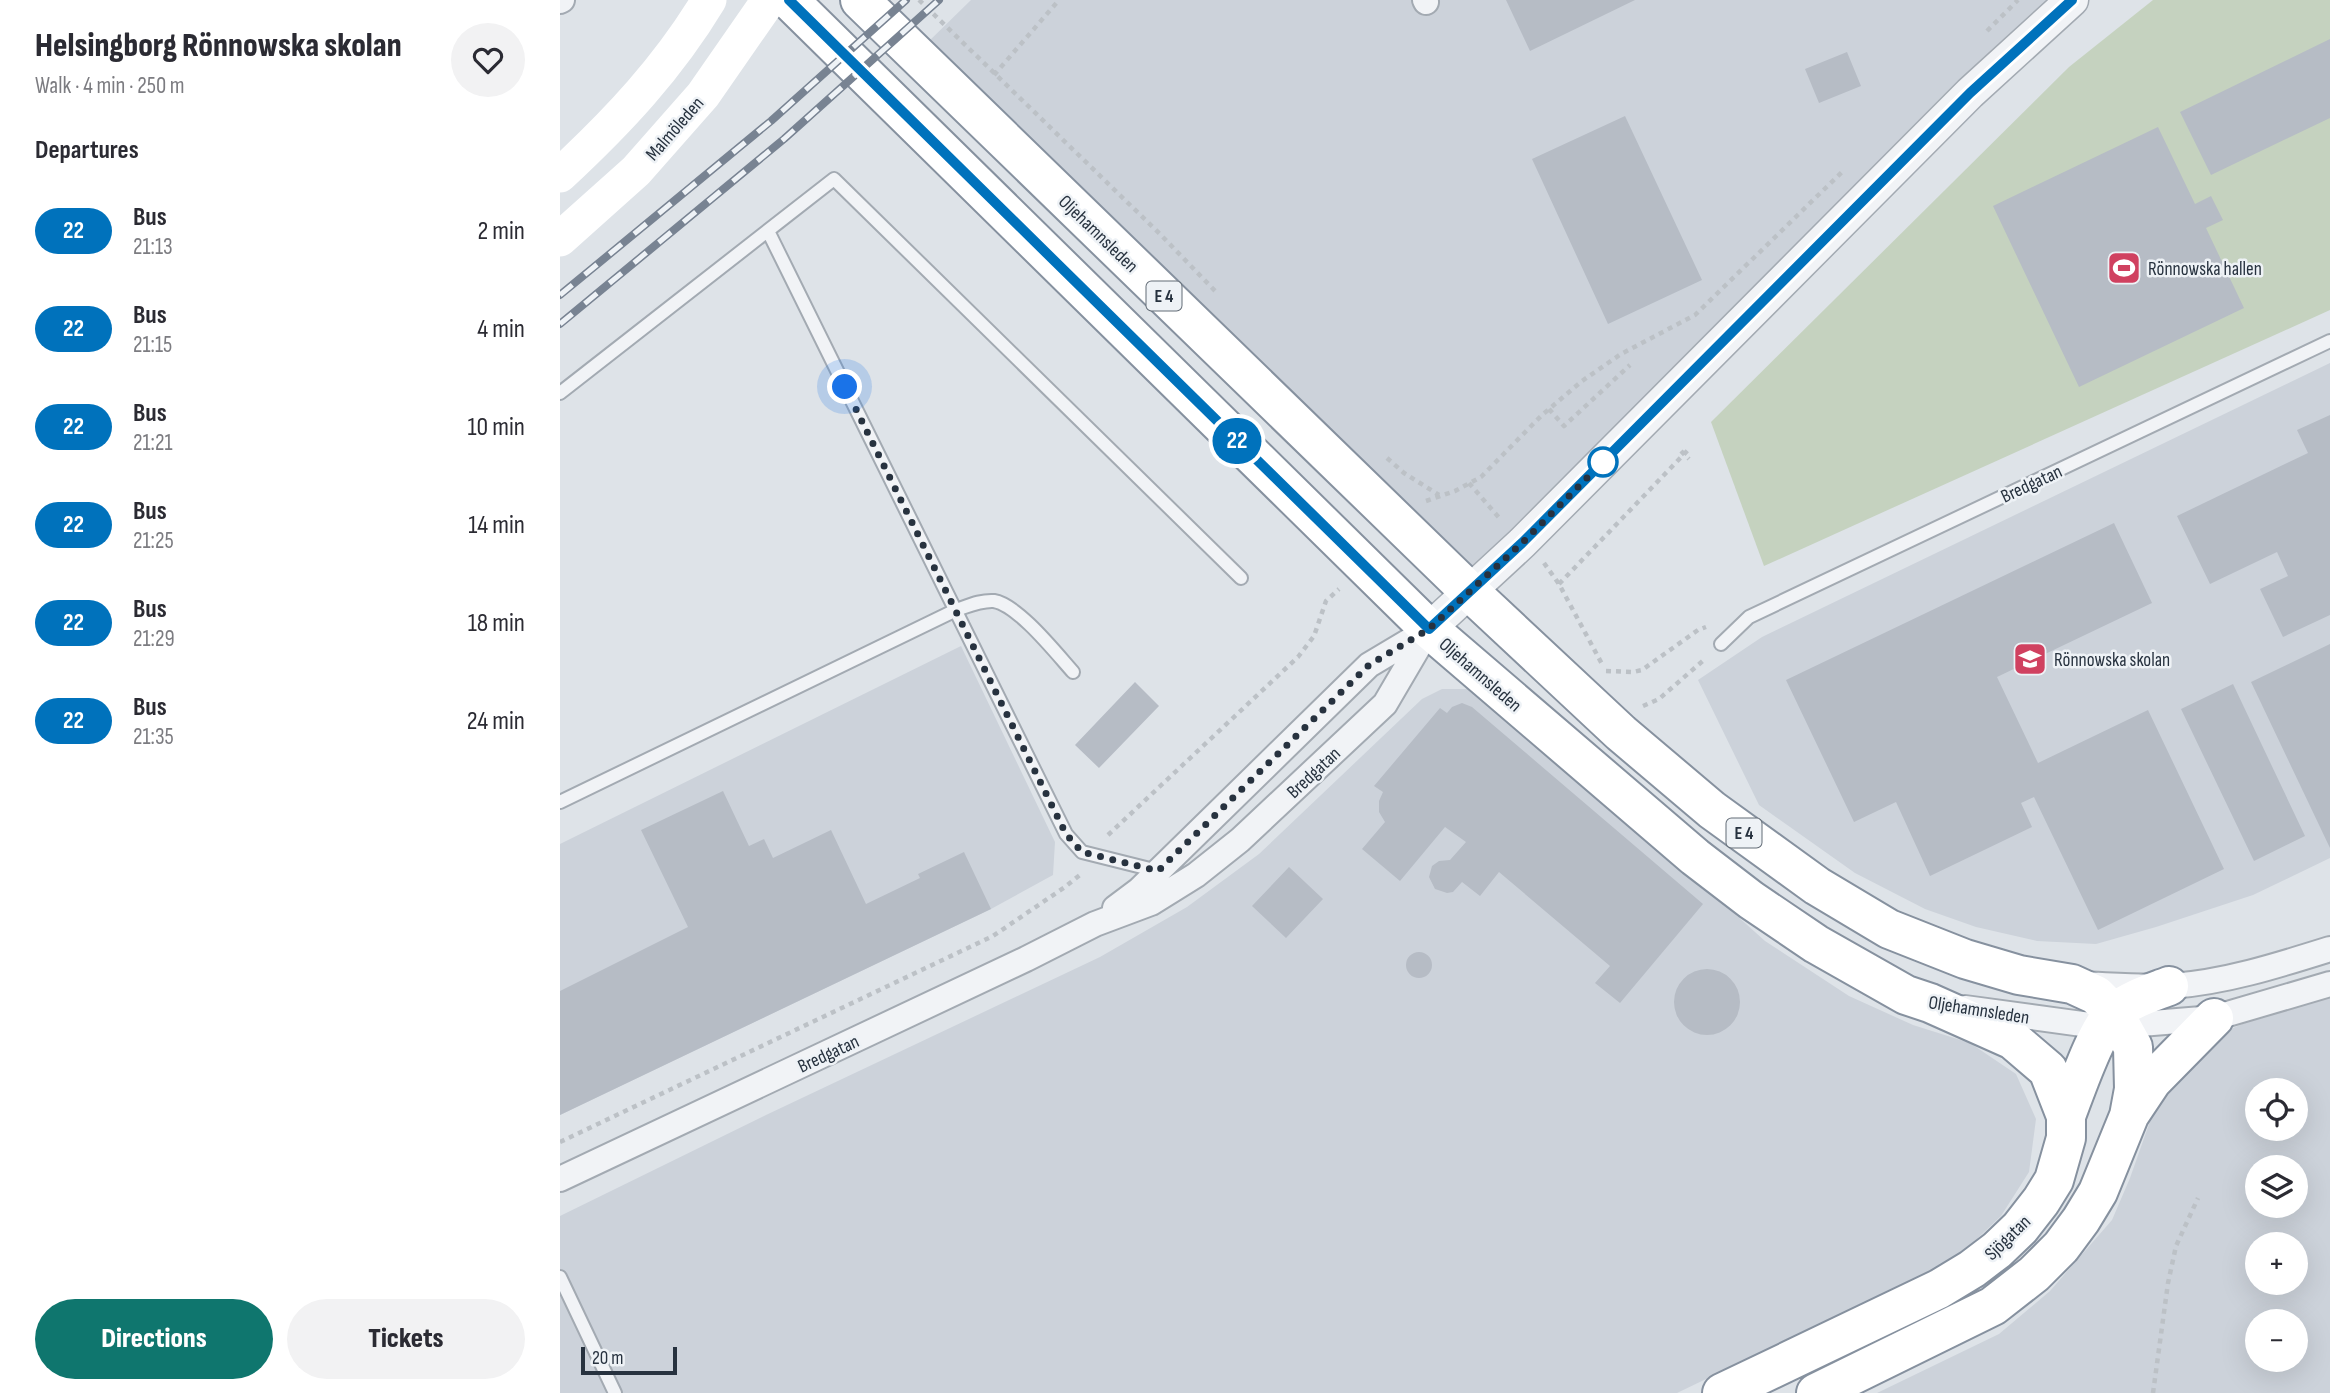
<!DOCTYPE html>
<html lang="en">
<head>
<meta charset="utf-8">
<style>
  :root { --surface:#fff; --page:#f2f2f3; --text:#2b2b33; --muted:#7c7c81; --accent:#0f766e }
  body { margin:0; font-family:"Sofia Sans Condensed",sans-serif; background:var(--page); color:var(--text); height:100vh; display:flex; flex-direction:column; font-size:26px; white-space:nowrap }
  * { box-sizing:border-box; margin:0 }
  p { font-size:23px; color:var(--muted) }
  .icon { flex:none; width:38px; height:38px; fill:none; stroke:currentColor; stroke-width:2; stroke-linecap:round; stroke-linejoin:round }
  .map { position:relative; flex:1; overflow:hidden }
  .sheet { display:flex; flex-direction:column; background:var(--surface); width:560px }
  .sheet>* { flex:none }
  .badge { padding:0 14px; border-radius:23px; font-size:24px; line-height:46px }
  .buttons { position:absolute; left:1685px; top:1078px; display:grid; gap:14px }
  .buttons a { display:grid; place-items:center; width:63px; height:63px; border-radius:50%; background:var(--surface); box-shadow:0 7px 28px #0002; font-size:35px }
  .scale { position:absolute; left:21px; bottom:18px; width:96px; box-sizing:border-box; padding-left:7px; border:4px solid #27323f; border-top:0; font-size:19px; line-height:24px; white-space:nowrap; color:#27323f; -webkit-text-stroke:5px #eef2f6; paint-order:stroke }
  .you { position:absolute; width:35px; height:35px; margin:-18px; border:5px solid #fff; border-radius:50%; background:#1a73e8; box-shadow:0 0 0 10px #1a73e833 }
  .map>.badge { position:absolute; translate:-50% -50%; box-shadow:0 0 0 4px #fff }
  h2 { padding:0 35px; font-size:26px; line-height:63px }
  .round { display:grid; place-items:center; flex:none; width:74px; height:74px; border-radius:37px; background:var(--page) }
  .headline { display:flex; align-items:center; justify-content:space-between; height:119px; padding:0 35px }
  h1 { font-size:33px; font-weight:800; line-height:52px }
  .action { display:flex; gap:14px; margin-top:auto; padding:14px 35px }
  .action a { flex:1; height:80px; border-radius:42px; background:var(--accent); color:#fff; font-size:28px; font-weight:800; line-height:80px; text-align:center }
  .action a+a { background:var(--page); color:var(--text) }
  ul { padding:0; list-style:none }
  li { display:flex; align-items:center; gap:21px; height:98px; padding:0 35px }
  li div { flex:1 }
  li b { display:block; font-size:26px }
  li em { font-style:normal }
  li .badge { min-width:77px; font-weight:700; text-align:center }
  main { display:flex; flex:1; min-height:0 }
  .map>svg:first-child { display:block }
</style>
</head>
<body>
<main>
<section class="sheet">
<div class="headline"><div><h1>Helsingborg Rönnowska skolan</h1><p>Walk · 4 min · 250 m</p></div><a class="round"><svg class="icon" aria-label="heart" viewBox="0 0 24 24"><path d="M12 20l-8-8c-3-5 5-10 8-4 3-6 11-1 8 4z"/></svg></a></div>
<h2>Departures</h2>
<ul>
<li><span class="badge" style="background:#0072bc;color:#fff">22</span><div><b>Bus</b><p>21:13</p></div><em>2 min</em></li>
<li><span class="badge" style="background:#0072bc;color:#fff">22</span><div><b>Bus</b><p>21:15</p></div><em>4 min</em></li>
<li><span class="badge" style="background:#0072bc;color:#fff">22</span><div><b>Bus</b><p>21:21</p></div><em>10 min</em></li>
<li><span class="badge" style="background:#0072bc;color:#fff">22</span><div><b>Bus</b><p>21:25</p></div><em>14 min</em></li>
<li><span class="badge" style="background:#0072bc;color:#fff">22</span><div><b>Bus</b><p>21:29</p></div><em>18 min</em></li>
<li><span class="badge" style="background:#0072bc;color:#fff">22</span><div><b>Bus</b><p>21:35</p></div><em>24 min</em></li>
</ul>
<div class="action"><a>Directions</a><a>Tickets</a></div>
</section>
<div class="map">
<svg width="1770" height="1393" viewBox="0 0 1770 1393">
  <rect width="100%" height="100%" fill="#dee3e8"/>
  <path fill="#ccd2da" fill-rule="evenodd" d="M411,0H1496L911,576L365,45Z
    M1770,363V858L1693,895L1596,927L1536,944L1477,941L1416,927L1365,909L1295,873L1199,805L1138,680L1202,637Z
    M401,646L495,842L493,875L431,909L0,1115V844Z
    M882,689H914L1057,808L1205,941L1289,996L1353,1025L1410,1043L1456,1074L1476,1119L1469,1172L1441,1216L1400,1255L1354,1279L1117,1393H0V1216L206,1115L540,957L627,907L699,854L862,699Z
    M1770,996V1393H1317L1439,1334L1490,1291L1552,1220L1570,1178L1594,1110L1617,1070L1654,1036L1711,1012ZM1698,1090H1736V1129H1698ZM1698,1167H1736V1206H1698ZM1698,1244H1736V1283H1698ZM1698,1321H1736V1360H1698Z"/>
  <path fill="#c5d2bf" d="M1593,0H1770V310L1204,566L1151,422L1509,67Z"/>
  <path fill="#b6bcc5" d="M946,0H1075L970,51Z
    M1770,39V118L1651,175L1620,112Z
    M1287,52L1301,86L1259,103L1245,69Z
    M1065,116L1142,280L1048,324L972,159Z
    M1598,127L1635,204L1651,196L1663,220L1646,228L1684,308L1519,387L1433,206Z
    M1770,415V615L1723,637L1700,589L1728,576L1717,552L1650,584L1617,516L1748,453L1737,430Z
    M1554,523L1592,603L1437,677L1478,763L1588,710L1664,869L1538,930L1474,797L1461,803L1472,827L1370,876L1336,802L1294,822L1226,680Z
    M1770,644V848L1691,682Z
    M575,682L599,706L539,768L515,745Z
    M1673,684L1745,836L1694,861L1621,709Z
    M902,703L912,707L1143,904L1060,1003L1035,983L1050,966L939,872L920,896L902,882L893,892L887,893L875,889L869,877L872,866L879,861L890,860L906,842L885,827L840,881L802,849L825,822L819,812V801L823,792L814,786L880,708L887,713L892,707Z
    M163,791L189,846L204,839L213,858L271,830L306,904L360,878L358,874L404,852L431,909L0,1115V991L128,927L81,830Z
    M729,867L763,899L726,938L692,906Z
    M846 965a13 13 0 1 1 26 0a13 13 0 1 1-26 0Z
    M1114 1002a33 33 0 1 1 66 0a33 33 0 1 1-66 0Z"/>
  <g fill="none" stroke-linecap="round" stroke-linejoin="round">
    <defs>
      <path id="service" d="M208,231L506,834L522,852L598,871
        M0,393L274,179L681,578
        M1161,644L1189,617L1770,341
        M0,802L396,610C408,606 421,600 434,601C458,605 496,653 513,672
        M0,1277L55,1393"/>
      <path id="minor" d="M865,0L866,2
        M0,1L2,0
        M555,908L579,890L809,665L866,631
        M1520,984C1550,985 1582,988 1612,986C1666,982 1719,965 1770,949
        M1405,1008L1544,1027L1654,1018L1770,984
        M0,1179L466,959L535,924L591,903L636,875L680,840L825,704L869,629"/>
      <path id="tertiary" d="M869,629L962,543L1410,93L1512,0"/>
      <path id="trunk" d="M229,0L869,629L1135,857L1191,900L1256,944L1346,995L1370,1003L1453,1040L1488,1070L1506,1116V1138L1494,1180L1481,1201L1460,1228L1437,1250L1412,1269L1379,1289L1162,1393
        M300,0L909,591L1061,733L1152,810L1257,886L1329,929L1405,959L1459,975L1512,984L1536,995L1554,1013L1573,1047L1574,1089L1569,1116L1538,1192L1521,1220L1501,1247L1474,1274L1433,1306L1256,1393
        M1570,1114L1592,1081L1654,1018
        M1506,1116C1516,1090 1536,1029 1555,1012C1571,999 1591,993 1609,986"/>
    </defs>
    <use href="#service" stroke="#a3aab2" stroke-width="16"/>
    <use href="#minor" stroke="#a3aab2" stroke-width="28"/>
    <use href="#tertiary" stroke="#a3aab2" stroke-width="35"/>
    <use href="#trunk" stroke="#86919f" stroke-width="42"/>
    <path stroke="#bcc1c6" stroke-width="4.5" stroke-dasharray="5 5" stroke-linecap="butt" d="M359,0L600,234L658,294
      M1427,31L1458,0
      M434,75L499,0
      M989,409L1004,426L1070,365
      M1121,451L1129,459
      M827,458L844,473L879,495
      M909,483L941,520
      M866,501L895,491L921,477L982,415L1022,381L1061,354L1135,315L1283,171
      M984,563L999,584L1042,664
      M999,584L1128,450
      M1046,671L1073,672L1082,670L1138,630L1146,627
      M1083,706L1099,699L1145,659
      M548,835L738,657L754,636L766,601L779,589
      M0,1142L433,936L505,887L521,874
      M1593,1393L1608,1283L1616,1246L1638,1198"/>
    <use href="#service" stroke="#f1f3f6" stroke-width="12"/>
    <use href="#minor" stroke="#f1f3f6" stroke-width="24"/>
    <use href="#tertiary" stroke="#f1f3f6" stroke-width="32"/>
    <path stroke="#fff" stroke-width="35" d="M0,175C58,121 108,68 149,0
      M0,239L76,171L143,95L209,0"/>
    <use href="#trunk" stroke="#fff" stroke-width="38"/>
    <defs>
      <path id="rail" d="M0,295L211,121L346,0
        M0,324L224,139L379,0"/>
    </defs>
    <use href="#rail" stroke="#788392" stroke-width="8"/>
    <use href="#rail" stroke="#eef2f6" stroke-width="5" stroke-dasharray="16" stroke-linecap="butt"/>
  </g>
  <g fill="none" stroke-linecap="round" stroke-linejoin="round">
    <defs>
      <path id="line" d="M229,0L869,629L962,543L1410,93L1512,0"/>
    </defs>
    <use href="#line" stroke="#fff" stroke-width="16"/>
    <use href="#line" stroke="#0072bc" stroke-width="10"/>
    <path stroke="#27323f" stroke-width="7" stroke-dasharray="0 12.6" d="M285,387L506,834L522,852L598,871L809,665L869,629L962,543L1043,462"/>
  </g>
  <defs>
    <symbol id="stadium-square" viewBox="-11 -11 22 22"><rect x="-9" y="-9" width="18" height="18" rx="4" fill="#d04160" stroke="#eef2f6"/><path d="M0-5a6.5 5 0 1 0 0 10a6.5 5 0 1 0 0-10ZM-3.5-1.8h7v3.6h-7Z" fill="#fff"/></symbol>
    <symbol id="school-square" viewBox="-11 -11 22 22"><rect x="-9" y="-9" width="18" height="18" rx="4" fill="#d04160" stroke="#eef2f6"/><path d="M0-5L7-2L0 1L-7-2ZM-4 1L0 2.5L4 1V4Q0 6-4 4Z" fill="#fff"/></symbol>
  </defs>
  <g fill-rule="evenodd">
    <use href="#stadium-square" x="1545" y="249" width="38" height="38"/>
    <use href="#school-square" x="1451" y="640" width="38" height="38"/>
  </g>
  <circle fill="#fff" stroke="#0072bc" stroke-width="3.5" cx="1043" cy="462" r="14"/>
  <g text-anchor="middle" stroke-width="5" stroke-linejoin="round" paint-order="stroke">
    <g fill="#eef2f6" stroke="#636c76" stroke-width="2">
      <rect x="586.5" y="281.5" width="35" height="29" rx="5"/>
      <rect x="1166.5" y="818.5" width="35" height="29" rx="5"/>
    </g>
    <g font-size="18" font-weight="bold" fill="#27323f">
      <text x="604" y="302">E 4</text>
      <text x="1184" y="839">E 4</text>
    </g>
    <g font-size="19" fill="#27323f" stroke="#eef2f6">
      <text transform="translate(114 128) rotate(-49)" y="7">Malmöleden</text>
      <text transform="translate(539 233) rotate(44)" y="7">Oljehamnsleden</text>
      <text transform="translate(1471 483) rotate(-25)" y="7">Bredgatan</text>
      <text transform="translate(921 674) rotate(41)" y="7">Oljehamnsleden</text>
      <text transform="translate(753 772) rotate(-43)" y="7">Bredgatan</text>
      <text transform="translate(1419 1009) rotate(9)" y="7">Oljehamnsleden</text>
      <text transform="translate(268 1053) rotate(-25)" y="7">Bredgatan</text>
      <text transform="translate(1447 1237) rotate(-44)" y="7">Sjögatan</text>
    </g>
    <g font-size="19" fill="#27323f" stroke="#eef2f6" text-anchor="start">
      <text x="1588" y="275">Rönnowska hallen</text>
      <text x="1494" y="666">Rönnowska skolan</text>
    </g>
  </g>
</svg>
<div class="buttons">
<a><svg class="icon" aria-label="locate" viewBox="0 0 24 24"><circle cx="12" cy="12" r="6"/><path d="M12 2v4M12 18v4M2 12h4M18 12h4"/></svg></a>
<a><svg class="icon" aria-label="layers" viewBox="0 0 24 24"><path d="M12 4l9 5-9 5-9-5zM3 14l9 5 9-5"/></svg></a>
<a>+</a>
<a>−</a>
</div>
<div class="scale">20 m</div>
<div class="you" style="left:285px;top:387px"></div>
<b class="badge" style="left:677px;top:441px;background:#0072bc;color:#fff">22</b>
</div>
</main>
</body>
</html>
